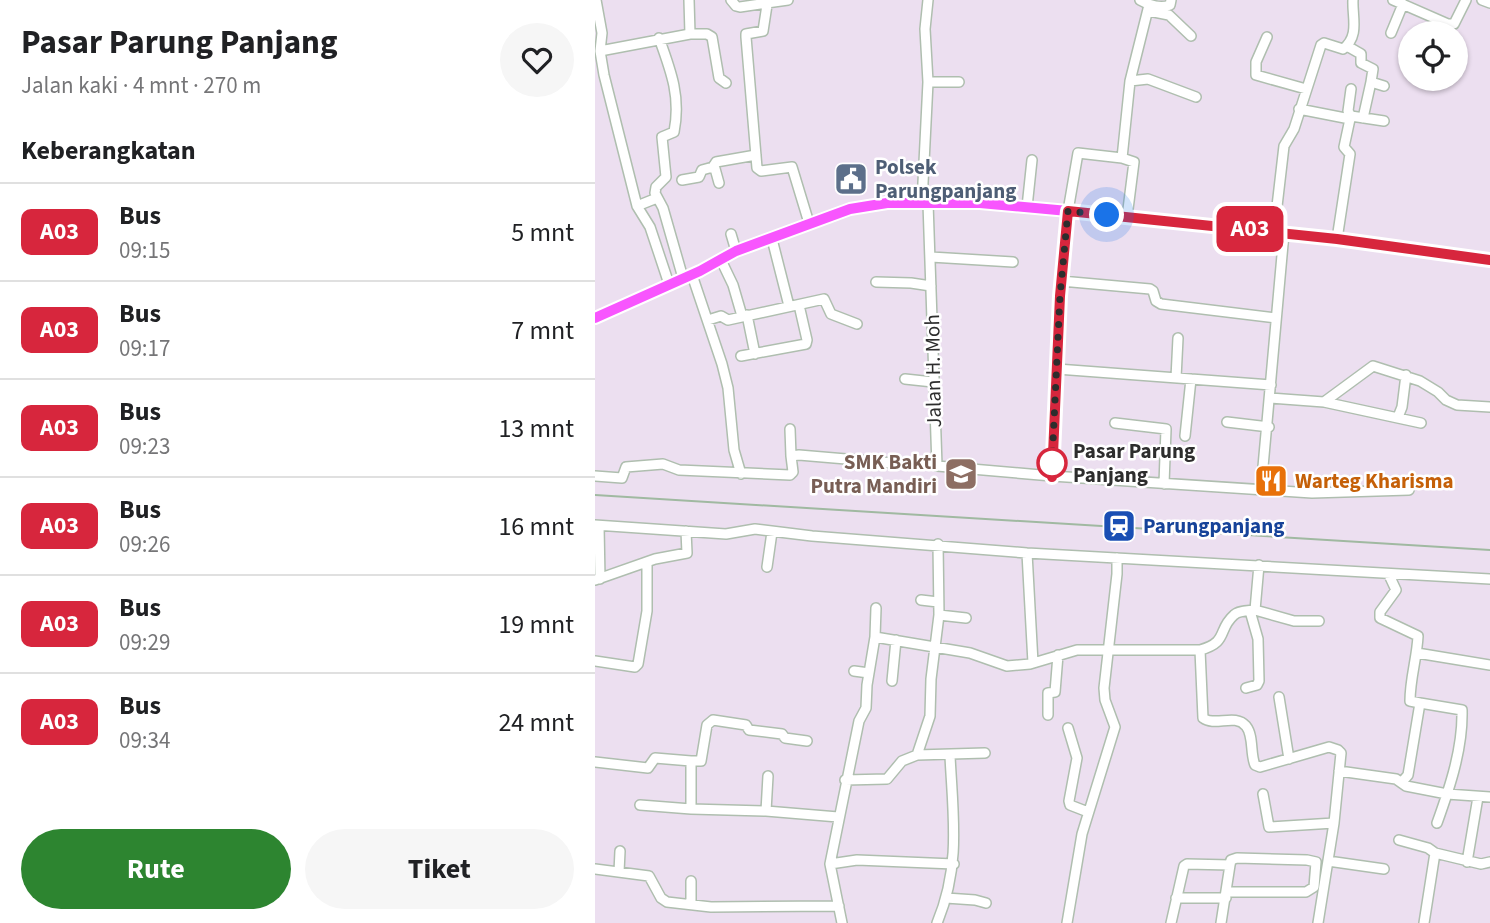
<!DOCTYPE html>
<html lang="id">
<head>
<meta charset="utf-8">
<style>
  :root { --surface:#fff; --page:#f6f6f6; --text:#202124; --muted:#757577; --line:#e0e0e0; --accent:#2d8530 }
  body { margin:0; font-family:"Source Sans 3",sans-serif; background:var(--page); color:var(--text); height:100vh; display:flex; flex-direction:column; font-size:26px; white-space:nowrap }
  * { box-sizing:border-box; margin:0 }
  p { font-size:23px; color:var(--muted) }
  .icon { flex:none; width:38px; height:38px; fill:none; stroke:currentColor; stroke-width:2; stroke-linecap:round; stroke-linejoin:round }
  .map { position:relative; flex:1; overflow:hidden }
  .drawer { display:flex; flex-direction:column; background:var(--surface); width:595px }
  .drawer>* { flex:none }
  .badge { padding:0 14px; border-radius:10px; font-size:24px; line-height:46px }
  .controls { position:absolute; left:803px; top:21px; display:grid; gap:14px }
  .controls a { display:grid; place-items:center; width:70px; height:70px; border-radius:50%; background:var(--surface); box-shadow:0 2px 5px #0004; font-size:35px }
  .you { position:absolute; width:35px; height:35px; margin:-18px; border:5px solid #fff; border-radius:50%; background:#1a73e8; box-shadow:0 0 0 10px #1a73e833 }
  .map>.badge { position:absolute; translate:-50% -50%; box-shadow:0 0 0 4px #fff }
  h2 { padding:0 21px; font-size:26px; line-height:63px }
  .round { display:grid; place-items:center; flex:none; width:74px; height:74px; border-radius:37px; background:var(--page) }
  .headline { display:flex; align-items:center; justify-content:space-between; height:119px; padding:0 21px }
  h1 { font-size:33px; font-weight:700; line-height:52px }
  .button { display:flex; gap:14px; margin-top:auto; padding:14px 21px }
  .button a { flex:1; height:80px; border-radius:42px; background:var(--accent); color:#fff; font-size:28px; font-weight:700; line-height:80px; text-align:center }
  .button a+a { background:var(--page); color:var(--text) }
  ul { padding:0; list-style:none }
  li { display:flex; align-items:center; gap:21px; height:98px; padding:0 21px; border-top:2px solid var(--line) }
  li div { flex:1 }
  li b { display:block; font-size:26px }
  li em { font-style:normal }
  li .badge { min-width:77px; font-weight:700; text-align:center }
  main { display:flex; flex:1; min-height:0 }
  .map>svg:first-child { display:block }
</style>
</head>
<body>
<main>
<section class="drawer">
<div class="headline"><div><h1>Pasar Parung Panjang</h1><p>Jalan kaki · 4 mnt · 270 m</p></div><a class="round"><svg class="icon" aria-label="heart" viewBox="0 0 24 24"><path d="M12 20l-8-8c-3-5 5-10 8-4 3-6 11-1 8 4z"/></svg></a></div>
<h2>Keberangkatan</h2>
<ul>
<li><span class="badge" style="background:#d7263d;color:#fff">A03</span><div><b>Bus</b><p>09:15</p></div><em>5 mnt</em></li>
<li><span class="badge" style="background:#d7263d;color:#fff">A03</span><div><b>Bus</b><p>09:17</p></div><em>7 mnt</em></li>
<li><span class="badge" style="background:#d7263d;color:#fff">A03</span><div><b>Bus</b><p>09:23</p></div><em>13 mnt</em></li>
<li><span class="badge" style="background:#d7263d;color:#fff">A03</span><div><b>Bus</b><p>09:26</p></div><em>16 mnt</em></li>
<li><span class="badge" style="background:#d7263d;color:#fff">A03</span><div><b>Bus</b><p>09:29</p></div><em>19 mnt</em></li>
<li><span class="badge" style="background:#d7263d;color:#fff">A03</span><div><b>Bus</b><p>09:34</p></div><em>24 mnt</em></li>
</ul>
<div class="button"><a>Rute</a><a>Tiket</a></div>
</section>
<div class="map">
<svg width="895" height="923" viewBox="0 0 895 923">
  <rect width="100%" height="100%" fill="#ecdff0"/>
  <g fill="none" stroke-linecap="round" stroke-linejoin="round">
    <defs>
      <path id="minor" d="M1,0L7,33L5,51L9,75L42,206L55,227L74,284
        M94,0L95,34H112L117,37L124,78L131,83
        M136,0L141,6L145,7L193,0
        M545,0C554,5 565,9 575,5L576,0
        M798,0L853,24H859L871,0
        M887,0L895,3
        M172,5L168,31L151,34V37L162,168L166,171L197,167L214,223
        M554,11L574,15L596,36
        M796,33L808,4
        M672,37L661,62V75L711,89
        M64,38C76,71 86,97 79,132L67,137L71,177L61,187L60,193L68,208L88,278
        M752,46L766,54V63L778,69L776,82L789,86
        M5,51L95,34
        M535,81L553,79L601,97
        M333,82H364
        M756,89L753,111L756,116
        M704,109L755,119L756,116L789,121
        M768,118L776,82
        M527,158L535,81L554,5
        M119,165L124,183
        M87,180L104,177L107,170L118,167L121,162L161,155
        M327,203L333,82L330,29L333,0
        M333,203L342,466L457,476L717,493L814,490
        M42,206L62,198
        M432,207L437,160
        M679,232L689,146L699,129L726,45L729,43L748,49C765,36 757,17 758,0
        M136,234L141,251
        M177,239L194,306
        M742,239L755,154L749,147L755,119
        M336,257L418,262
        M126,260L138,285L147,316
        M97,275L127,364L133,388L139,450L146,474
        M466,281L555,289L558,291L561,301L566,304L681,318
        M281,282L316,283L336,286
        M152,315L160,354
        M113,320L126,316L133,320L229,299L236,314L262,324
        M146,356L211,344L212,340L204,305
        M462,369L676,385
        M581,378L583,338
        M310,379L338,382
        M675,398L729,402L826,423
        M729,402L778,366L825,381L843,392L851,400L862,405L895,407
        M803,417L807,407L811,375
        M632,422L674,427
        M520,423L571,429L569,484
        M195,429L196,456
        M590,436L596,379
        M0,476L27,478L31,467L68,464L84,470L195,475L198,472L196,456L204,455L298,463
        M457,476L466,281L473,211L483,153L527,158L539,162L532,217
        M666,489L689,233
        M0,525L131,534L160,529L217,536L432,553L895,579
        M4,526L5,579
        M432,553L438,663
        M172,567L177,532
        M794,575L801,590L785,612V618L823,636C822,658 815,678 815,701L825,703L813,775L807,782
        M0,580L60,559L92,553L91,531
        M326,600L343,602
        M660,610L699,621H724
        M344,615L371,618
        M280,637L375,653L412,666L435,664L482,650H605C634,642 622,630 639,615C644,610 654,611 660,610L664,565
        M605,650L608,718C620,727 640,713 651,726C659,736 655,754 660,765L665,767L734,747L743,750L746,753L739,823L723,923
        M822,653L895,665
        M0,661L40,667L43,664L52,611V562
        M259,671L274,673
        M297,681L301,640
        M651,688L662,685L664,681L663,639L655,611
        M684,697L694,759
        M825,703L867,710C868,748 855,787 842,823
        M453,715V693L460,692L463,655
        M473,728L482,758L474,801L475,805L493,812
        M322,755L335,716L336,679L344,615L343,544
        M96,761H106L112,725L118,720L151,725L154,730L187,734L190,738L212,741
        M0,762L53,768L60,758L96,761V809L171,811L243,817
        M744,771L801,779L811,786L852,794L895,797
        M250,780L292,779L307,761L322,755L390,753
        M668,794L674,827L739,823
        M45,805L96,809
        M171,811L173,776
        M804,840L833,848L840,853
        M733,861L789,869
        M872,862L883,797
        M235,864L262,860L359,864
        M0,869L54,876L66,898L72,902L116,907L244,906
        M24,872L25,851
        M96,881V904
        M633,892H711L719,887L721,862L712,860L642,858L636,860L635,865
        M351,898L380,900L391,903
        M581,898H631
        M247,923L235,864L264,721L271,708L272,685L280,637L281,608
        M342,923C366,866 358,816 355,756
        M472,923L487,834L520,727L510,700L509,688L522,574V558
        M576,923L589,866L592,864L635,865L626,923
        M829,923L840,853L886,864L895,862"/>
      <path id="major" d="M0,318L105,271L141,251L255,209L292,203H385L473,211L742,239L895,260"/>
    </defs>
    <use href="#minor" stroke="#afbeaf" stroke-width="12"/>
    <use href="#major" stroke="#fff" stroke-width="14"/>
    <use href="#minor" stroke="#fff" stroke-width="9"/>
    <use href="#major" stroke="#f855fe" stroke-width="10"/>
    <path stroke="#a0b9a1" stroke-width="2" d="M0,495L895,550"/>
  </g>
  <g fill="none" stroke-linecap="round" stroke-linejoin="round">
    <defs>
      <path id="line" d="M457,477L465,296L473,211L742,239L895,260"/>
    </defs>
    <use href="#line" stroke="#fff" stroke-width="16"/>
    <use href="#line" stroke="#d7263d" stroke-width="10"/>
    <path stroke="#2d2d2d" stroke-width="7" stroke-dasharray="0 12.6" d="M457,463L465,296L473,211L512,215"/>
  </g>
  <defs>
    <symbol id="civic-square" viewBox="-11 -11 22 22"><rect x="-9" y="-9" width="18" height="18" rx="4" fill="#5c6f8a" stroke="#fff"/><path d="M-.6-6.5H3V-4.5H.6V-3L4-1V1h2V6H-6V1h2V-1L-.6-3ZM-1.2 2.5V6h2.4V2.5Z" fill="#fff"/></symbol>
    <symbol id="school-square" viewBox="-11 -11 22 22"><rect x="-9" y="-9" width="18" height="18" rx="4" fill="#8d6e63" stroke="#fff"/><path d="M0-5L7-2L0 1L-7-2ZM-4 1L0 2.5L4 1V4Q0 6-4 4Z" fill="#fff"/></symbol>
    <symbol id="restaurant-square" viewBox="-11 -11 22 22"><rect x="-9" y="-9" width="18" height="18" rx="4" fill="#e8710a" stroke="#fff"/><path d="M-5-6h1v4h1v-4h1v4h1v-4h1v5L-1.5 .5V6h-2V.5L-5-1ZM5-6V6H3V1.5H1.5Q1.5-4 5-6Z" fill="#fff"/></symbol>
    <symbol id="station-square" viewBox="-11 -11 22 22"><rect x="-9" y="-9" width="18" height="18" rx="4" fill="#1a4fb4" stroke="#fff"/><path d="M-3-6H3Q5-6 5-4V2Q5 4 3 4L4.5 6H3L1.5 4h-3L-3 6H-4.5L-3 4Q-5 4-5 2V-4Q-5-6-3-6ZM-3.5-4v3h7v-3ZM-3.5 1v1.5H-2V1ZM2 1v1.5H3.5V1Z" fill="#fff"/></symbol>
  </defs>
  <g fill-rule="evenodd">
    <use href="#civic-square" x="237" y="160" width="38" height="38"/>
    <use href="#school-square" x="347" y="455" width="38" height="38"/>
    <use href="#restaurant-square" x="657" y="462" width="38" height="38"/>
    <use href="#station-square" x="505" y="507" width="38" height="38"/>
  </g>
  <circle fill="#fff" stroke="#d7263d" stroke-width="3.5" cx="457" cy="463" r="14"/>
  <g text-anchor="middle" stroke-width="5" stroke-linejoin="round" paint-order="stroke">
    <g font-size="21" font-weight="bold" fill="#4e5e75" stroke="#fff" text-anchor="start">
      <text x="280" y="174">Polsek<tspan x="280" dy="24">Parungpanjang</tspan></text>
    </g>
    <g font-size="21" fill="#2d2d2d" stroke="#fff">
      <text transform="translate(338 371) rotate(-91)" y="7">Jalan H. Moh</text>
    </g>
    <g font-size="21" font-weight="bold" fill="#2d2d2d" stroke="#fff" text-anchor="start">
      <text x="478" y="458">Pasar Parung<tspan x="478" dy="24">Panjang</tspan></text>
    </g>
    <g font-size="21" font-weight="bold" fill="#785e54" stroke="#fff" text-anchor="end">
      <text x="342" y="469">SMK Bakti<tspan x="342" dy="24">Putra Mandiri</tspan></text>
    </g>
    <g font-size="21" font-weight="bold" fill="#c56008" stroke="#fff" text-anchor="start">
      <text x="700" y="488">Warteg Kharisma</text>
    </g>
    <g font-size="21" font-weight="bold" fill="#164399" stroke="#fff" text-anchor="start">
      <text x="548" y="533">Parungpanjang</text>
    </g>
  </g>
</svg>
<div class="controls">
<a><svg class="icon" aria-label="locate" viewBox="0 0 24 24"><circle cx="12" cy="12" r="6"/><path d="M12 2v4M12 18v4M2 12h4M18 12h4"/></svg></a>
</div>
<div class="you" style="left:512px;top:215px"></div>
<b class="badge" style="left:655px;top:229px;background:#d7263d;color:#fff">A03</b>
</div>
</main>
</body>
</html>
